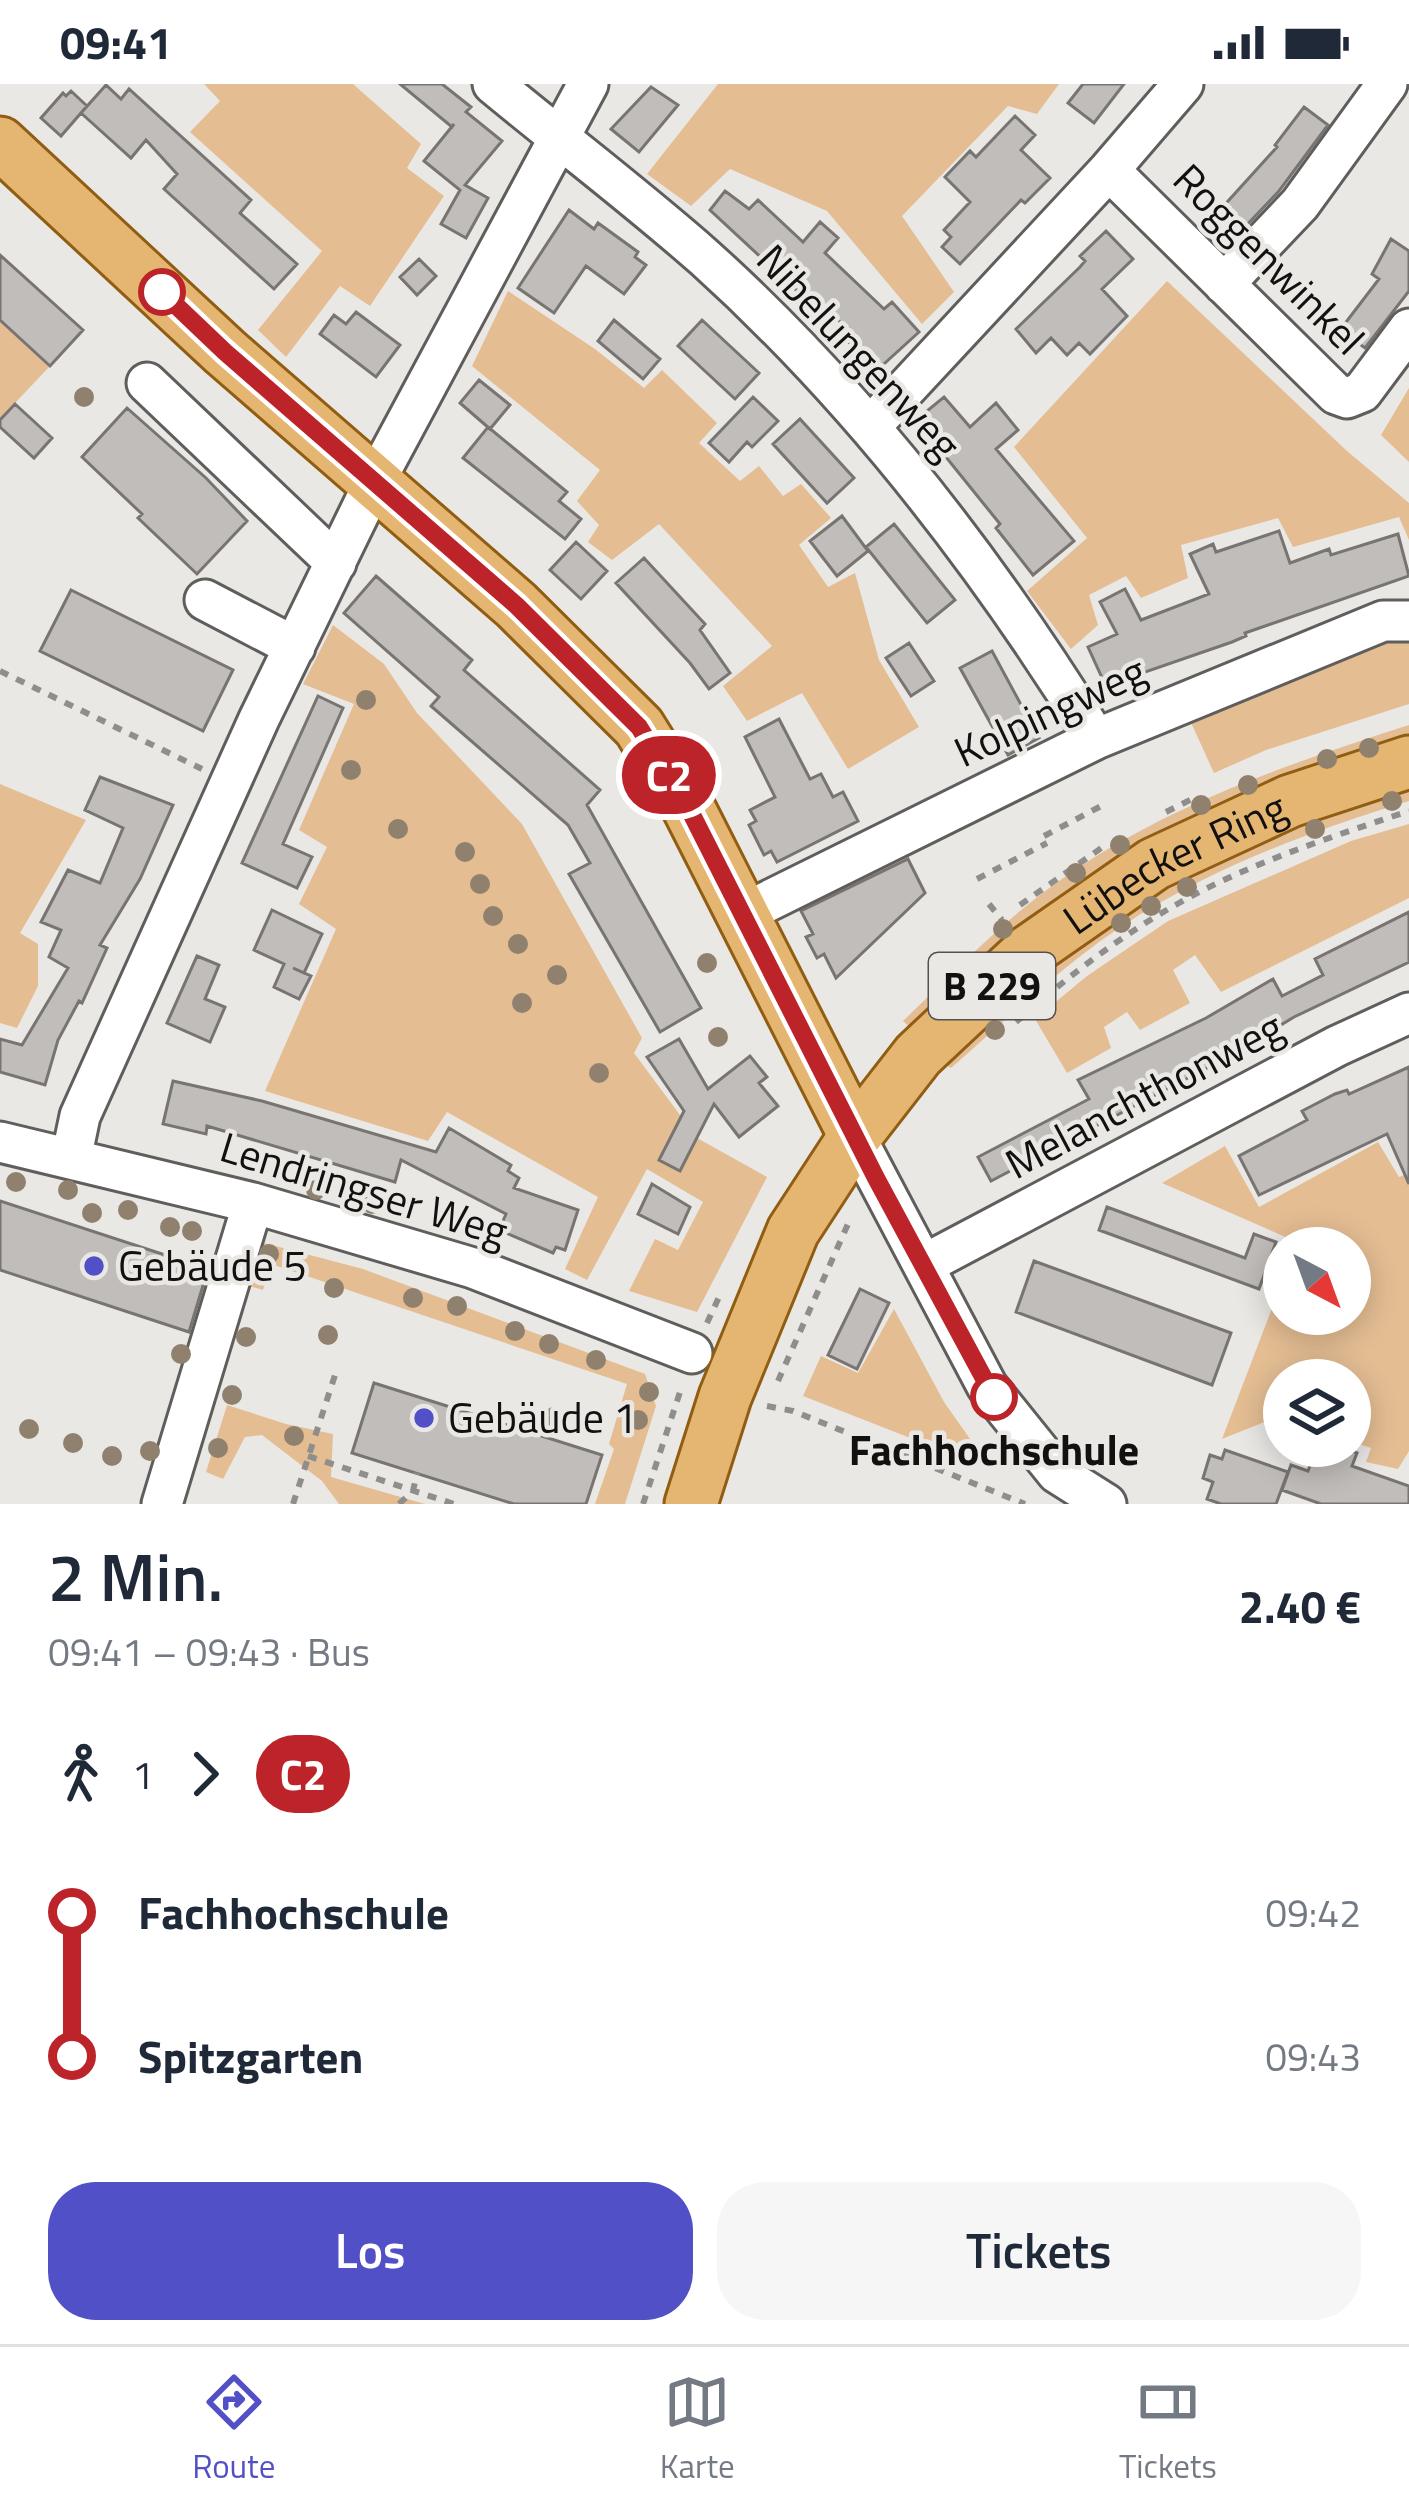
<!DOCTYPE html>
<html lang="de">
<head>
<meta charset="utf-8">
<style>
  :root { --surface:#fff; --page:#f6f6f7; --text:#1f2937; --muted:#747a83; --line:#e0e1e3; --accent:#5150c6 }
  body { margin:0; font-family:"Titillium Web",sans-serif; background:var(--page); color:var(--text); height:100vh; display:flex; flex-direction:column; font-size:45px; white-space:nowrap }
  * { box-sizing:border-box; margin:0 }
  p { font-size:39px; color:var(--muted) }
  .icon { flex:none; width:66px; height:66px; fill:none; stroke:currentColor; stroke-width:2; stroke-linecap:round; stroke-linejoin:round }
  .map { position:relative; height:1420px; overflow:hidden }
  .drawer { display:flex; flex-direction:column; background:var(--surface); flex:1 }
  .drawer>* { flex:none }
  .badge { padding:0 24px; border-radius:39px; font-size:42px; line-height:78px }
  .needle { width:78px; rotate:139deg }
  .fabs { position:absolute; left:1263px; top:1143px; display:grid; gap:24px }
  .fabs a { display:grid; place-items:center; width:108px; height:108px; border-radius:50%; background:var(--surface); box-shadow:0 6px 30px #0003; font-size:60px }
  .map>.badge { position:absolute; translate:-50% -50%; box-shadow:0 0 0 6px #fff }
  .legs { display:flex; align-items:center; gap:18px; height:132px; padding:0 48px; font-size:39px }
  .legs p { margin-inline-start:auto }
  .headline { display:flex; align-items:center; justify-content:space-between; height:204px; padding:0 48px }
  h1 { font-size:66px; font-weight:600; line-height:90px }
  .primary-button { display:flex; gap:24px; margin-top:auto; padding:24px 48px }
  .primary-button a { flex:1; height:138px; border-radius:48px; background:var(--accent); color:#fff; font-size:48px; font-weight:600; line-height:138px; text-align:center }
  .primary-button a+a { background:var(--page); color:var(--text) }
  ul { padding:0 48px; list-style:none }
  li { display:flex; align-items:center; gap:42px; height:144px; font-size:45px }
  li i { display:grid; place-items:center; width:18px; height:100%; margin:0 15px; background:currentColor }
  li i::after { content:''; width:30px; height:30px; margin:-15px; border:9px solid; border-radius:50%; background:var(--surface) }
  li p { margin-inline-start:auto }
  li:first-child i { background:linear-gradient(#0000 50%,currentColor 0) }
  li:last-child i { background:linear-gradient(currentColor 50%,#0000 0) }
  .status { display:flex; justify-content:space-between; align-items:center; height:84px; padding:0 60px; background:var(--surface); direction:ltr }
  .status svg { height:33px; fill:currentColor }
  .tab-bar { display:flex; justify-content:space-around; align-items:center; height:168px; border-top:3px solid var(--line); background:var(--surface); font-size:33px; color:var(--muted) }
  .tab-bar a { display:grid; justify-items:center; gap:6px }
  .tab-bar .selected { color:var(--accent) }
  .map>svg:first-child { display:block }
</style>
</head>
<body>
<div class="status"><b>09:41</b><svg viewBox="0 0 49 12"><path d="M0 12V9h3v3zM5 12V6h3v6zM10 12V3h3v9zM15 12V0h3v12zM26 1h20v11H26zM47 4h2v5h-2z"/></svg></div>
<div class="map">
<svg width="1409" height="1420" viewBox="0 0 1409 1420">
  <rect width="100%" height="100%" fill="#eae8e5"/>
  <path fill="#e4bd93" d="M204,0H353L421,60L407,84L444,112L370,222L340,202L286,273L258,246L322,167L190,48L220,17Z
    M718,0H1059L1037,30L1008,22L902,132L954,208L922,240L827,127L730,85L691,122L647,90Z
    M1167,197L1347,367L1409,419V456L1399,433L1293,463L1278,434L1181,461L1188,494L1141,514L1126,492L1089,511L1098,541L1071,565L1027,507L1087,454L1014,363Z
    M508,207L595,265L644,304L662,286L717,339L699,359L740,397L759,382L783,412L801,400L831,434L799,461L828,503L855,489L879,576L919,643L848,685L802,609L747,637L723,602L772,562L659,440L612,476L588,458L599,441L577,417L600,386L472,282Z
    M0,236L50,282L0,335Z
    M1409,304V378L1381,351Z
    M333,541L384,580L417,629L522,740L642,954L634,969L697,1054L767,1093L697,1228L629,1207L655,1155L678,1166L703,1118L647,1085L587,1196L565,1185L598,1113L447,1028L428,1057L265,1007L336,845L299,820L327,763L299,746L354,620L303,600Z
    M1388,549L1409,552V620L1266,666L1214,689L1188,632Z
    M1409,641V656L1131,766L1065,807L1004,856L911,944L903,937C953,889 1002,837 1059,797C1164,722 1288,680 1409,641Z
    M0,700L86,736L20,849L38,860V902L17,944L0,939Z
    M1409,700V717C1301,750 1192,791 1099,858C1047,896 999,942 951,984L943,979C983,942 1021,901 1064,867C1163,786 1289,740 1409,700Z
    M1409,740V814L1221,908L1195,871L1173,886L1190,919L1140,946L1127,928L1104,943L1111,964L1067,989L1035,935L1087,892L1168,837L1351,757Z
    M1378,1058L1399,1093L1409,1089V1367L1398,1385L1366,1378L1371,1364L1350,1357V1296H1284V1335L1277,1333L1222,1355L1284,1193V1230H1350V1164H1295L1297,1158L1162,1099L1225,1062L1259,1123Z
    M264,1159L363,1185L645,1290L656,1322L625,1420H595L614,1365L609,1360L627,1300L271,1180L263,1206L246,1201Z
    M894,1225L944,1318L992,1386L803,1312L821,1272L858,1289Z
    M227,1321L286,1340L333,1350L331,1393L425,1420H339L322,1397L262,1351L245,1353L223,1395L206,1388Z"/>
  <path fill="#c0bdbb" stroke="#777472" stroke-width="3" d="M400,0H442L471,23L466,28L502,57L465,101L488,114L466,154L441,140L460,106L424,77L454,40L452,43Z
    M1083,0H1124L1094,39L1068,19Z
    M106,1L121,15L129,5L251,116L240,129L297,180L274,205L164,105L177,90L146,56L131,74L81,29Z
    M651,3L678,21L639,68L611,45Z
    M71,7L87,22L61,52L41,34L63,9L66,12Z
    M1304,23L1328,41L1279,107L1242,146L1220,126L1277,63L1275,61Z
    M1015,32L1035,51L1021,66L1050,94L1025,119L1021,116L960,180L942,163L951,153L944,146L970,118L945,93L970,67L976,73Z
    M725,107L749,125L758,116L803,158L820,138L838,154L825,169L884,225L892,218L919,248L875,288L848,257L854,251L814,214L810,219L710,126Z
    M569,126L594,145L598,139L638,168L635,173L646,181L624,210L586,182L554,229L518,204Z
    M1106,147L1133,175L1102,205L1127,232L1090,270L1079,259L1067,271L1051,254L1036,269L1016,245L1080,183L1085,177L1080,172Z
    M1391,155L1409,167V207L1365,264L1340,246L1379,195L1372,190Z
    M0,171L83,246L50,282L0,236Z
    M419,175L436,192L417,211L400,193Z
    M356,228L400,261L376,293L320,250L334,231L346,240Z
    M614,236L660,275L643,295L598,257Z
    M702,236L759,289L735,315L678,262Z
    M479,296L510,321L490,345L460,319Z
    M753,313L778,337L752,363L747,358L729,378L709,359Z
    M944,313L970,343L996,319L1018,346L996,365L1074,457L1033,491L996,444L1000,440L916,336Z
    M15,320L52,354L34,374L0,343V336Z
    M127,324L206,394L247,437L197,490L138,434L142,430L82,373Z
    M800,335L854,394L827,419L773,360Z
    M488,343L567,408L559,417L581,435L565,455L463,374Z
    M842,432L868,467L837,492L810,457Z
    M894,440L955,516L927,539L866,463Z
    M1279,447L1290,479L1329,465L1331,471L1398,450L1409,492L1245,549L1246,552L1232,558L1142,589L1144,593L1109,609L1088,563L1117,550L1100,518L1125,505L1141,536L1209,510L1190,470L1213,460L1216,468Z
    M576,458L607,487L581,515L550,486Z
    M644,474L705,540L700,546L730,589L709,605L690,579L616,499Z
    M376,492L472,576L464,586L600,706L587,721L701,924L660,948L569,790L590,779L568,741L431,622L439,613L344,529Z
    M71,506L233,586L203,647L40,567Z
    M909,559L934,597L911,612L886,574Z
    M992,567L1039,654L1008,671L960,584Z
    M318,612L343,624L283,760L312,773L297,804L242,779Z
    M779,635L810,695L821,690L833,713L843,708L858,737L777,778L771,767L764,771L749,741L756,737L750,726L775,713L745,653Z
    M100,693L173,721L140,795L100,861L107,864L82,919L79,917L58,956L45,1001L0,988V955L22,961L68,884L49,873L61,846L41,838L68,786L100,799L123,744L85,726Z
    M908,775L925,809L836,894L824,870L817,874L806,853L813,850L801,827Z
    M272,826L322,850L304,889L293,884L311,892L299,915L274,903L284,880L254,866Z
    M1409,828V878L1294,933L1232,971L991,1097L978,1073L1089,1015L1078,996L1206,934L1273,895L1282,912L1323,891L1315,875Z
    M197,872L219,881L205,915L225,923L210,958L167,939Z
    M679,955L708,1005L750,972L767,993L759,999L778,1022L739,1053L714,1020L680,1087L659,1076L684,1027L647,973Z
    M1409,983V1100L1387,1050L1259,1111L1239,1072L1307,1036L1302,1027L1335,1010L1347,1006L1349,1010Z
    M173,997L262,1017L436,1068L449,1044L511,1081L508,1087L519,1094L514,1104L578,1126L565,1166L556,1163L553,1169L499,1146L506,1130L401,1076L395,1098L207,1042L206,1050L163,1040Z
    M652,1100L690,1123L678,1150L638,1130Z
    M0,1117L208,1185L189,1248L0,1186Z
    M1107,1123L1245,1174L1254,1150L1276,1158L1259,1205L1099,1146Z
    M1034,1177L1231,1249L1212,1301L1016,1228Z
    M860,1205L889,1219L857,1285L828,1271Z
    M374,1299L602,1371L586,1420H514L352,1369Z
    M1317,1362H1338L1357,1369L1352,1382L1409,1402V1420H1321L1282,1406L1291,1381L1308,1387Z
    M1225,1366L1288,1388L1276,1420H1221L1207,1415L1213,1398L1203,1394L1210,1371L1222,1375Z"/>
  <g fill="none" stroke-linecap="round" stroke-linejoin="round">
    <defs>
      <path id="minor" d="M493,0C563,58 636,113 705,174C859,313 987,479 1096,655
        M1109,86L1336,310L1347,314L1362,308L1409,245
        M1224,200L1300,120L1387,0
        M147,299L336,479
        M870,343L1109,86L1183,0
        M205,516L295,563
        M740,831L1096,655L1383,537H1409
        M855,1052L987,1302L1057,1389L1106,1420
        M0,1058L253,1119L473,1184L692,1269
        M71,1075L80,1032L259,635L374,399L588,0
        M925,1180L1337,962L1409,929
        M162,1420L253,1119"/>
      <g id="major">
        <path d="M0,59L225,268L516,521L639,643L685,717L855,1052"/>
        <path id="s1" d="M691,1420L725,1313L793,1147L855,1052L918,971L1029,867L1154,780L1290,717L1409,678"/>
      </g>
    </defs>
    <use href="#minor" stroke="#605e5c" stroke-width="45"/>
    <use href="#major" stroke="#905d12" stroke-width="57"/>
    <path stroke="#908e8c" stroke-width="6" stroke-dasharray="9 9" stroke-linecap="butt" d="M0,587L202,685
      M1166,728L1192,715
      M1044,752L1107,719
      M977,795L1047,759
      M989,820L1002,836
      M1020,821L1107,760
      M1016,938C1065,895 1121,851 1179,819C1250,779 1331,753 1409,727
      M707,1239L719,1213
      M778,1297L848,1140
      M767,1322L793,1327L1025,1420
      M308,1372L454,1420
      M293,1420L336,1288
      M399,1420L413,1407L417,1389
      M643,1420L682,1302"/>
    <use href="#minor" stroke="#fff" stroke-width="39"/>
    <use href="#major" stroke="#e5b671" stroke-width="51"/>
  </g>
  <g fill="#8f816e">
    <circle cx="84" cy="313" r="10"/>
    <circle cx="366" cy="616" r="10"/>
    <circle cx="1369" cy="664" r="10"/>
    <circle cx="1327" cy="675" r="10"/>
    <circle cx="351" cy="686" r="10"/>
    <circle cx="1248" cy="701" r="10"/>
    <circle cx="1392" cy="717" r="10"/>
    <circle cx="1201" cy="721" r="10"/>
    <circle cx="398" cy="745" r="10"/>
    <circle cx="1315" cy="745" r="10"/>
    <circle cx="1120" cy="761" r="10"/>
    <circle cx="465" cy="768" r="10"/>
    <circle cx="1076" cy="789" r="10"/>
    <circle cx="480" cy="800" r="10"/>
    <circle cx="1187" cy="803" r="10"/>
    <circle cx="1151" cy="822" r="10"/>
    <circle cx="493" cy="832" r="10"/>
    <circle cx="1121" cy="839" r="10"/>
    <circle cx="1003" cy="845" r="10"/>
    <circle cx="518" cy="860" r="10"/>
    <circle cx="707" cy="879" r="10"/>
    <circle cx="557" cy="891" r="10"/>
    <circle cx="522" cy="919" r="10"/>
    <circle cx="995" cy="946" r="10"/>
    <circle cx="718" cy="953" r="10"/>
    <circle cx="599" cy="989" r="10"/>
    <circle cx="16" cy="1098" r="10"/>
    <circle cx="68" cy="1106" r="10"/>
    <circle cx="316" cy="1106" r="10"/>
    <circle cx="372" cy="1120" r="10"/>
    <circle cx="128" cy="1126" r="10"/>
    <circle cx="92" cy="1129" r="10"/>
    <circle cx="170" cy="1143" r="10"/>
    <circle cx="192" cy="1147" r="10"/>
    <circle cx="269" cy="1170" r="10"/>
    <circle cx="334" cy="1204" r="10"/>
    <circle cx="413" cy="1214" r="10"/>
    <circle cx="457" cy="1222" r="10"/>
    <circle cx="515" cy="1247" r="10"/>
    <circle cx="328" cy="1251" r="10"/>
    <circle cx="246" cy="1253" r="10"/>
    <circle cx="549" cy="1260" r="10"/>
    <circle cx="181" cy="1270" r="10"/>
    <circle cx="596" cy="1276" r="10"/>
    <circle cx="649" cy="1308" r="10"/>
    <circle cx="232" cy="1311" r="10"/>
    <circle cx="554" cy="1333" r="10"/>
    <circle cx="638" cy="1336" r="10"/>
    <circle cx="29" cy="1345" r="10"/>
    <circle cx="294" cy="1352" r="10"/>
    <circle cx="73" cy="1359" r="10"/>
    <circle cx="218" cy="1364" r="10"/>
    <circle cx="150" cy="1367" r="10"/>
    <circle cx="112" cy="1372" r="10"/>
  </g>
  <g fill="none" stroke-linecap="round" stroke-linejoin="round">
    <defs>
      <path id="line-1" d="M162,208L225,268L516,521L639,643L685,717L876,1094L994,1313"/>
    </defs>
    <use href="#line-1" stroke="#fff" stroke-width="27"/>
    <use href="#line-1" stroke="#bd2429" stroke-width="18"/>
  </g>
  <g fill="#fff" stroke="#bd2429" stroke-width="6">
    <circle cx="162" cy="208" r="21"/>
    <circle cx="994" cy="1313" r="21"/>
  </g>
  <g fill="#5150c6" stroke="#eae8e5" stroke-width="4.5">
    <circle cx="94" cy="1182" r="12"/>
    <circle cx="424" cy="1334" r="12"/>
  </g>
  <g text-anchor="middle" stroke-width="9" stroke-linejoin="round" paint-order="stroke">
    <rect fill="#eae8e5" stroke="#535250" stroke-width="3" x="929" y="869" width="126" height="66" rx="9"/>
    <g font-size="39" font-weight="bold" fill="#121110">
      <text x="992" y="916">B 229</text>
    </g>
    <g font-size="42" fill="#121110" stroke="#eae8e5">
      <text transform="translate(1269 175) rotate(45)" y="15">Roggenwinkel</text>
      <text transform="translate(859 268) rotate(47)" y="15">Nibelungenweg</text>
      <text transform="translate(1050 627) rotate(-25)" y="15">Kolpingweg</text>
      <text dy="15" stroke="none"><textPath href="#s1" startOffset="831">Lübecker Ring</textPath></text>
      <text transform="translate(1144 1011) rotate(-28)" y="15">Melanchthonweg</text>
      <text transform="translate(364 1105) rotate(17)" y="15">Lendringser Weg</text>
    </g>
    <g font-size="42" fill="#121110" stroke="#eae8e5" text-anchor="start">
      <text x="118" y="1197">Gebäude 5</text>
      <text x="448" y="1349">Gebäude 1</text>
    </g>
    <g font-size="42" font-weight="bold" fill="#121110" stroke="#eae8e5">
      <text x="994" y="1381">Fachhochschule</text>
    </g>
  </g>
</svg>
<div class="fabs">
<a><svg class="needle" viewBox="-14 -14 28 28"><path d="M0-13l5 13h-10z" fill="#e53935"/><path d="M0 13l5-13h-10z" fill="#747a83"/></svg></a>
<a><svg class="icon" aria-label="layers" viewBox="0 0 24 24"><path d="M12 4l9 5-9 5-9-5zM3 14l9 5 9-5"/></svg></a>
</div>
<b class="badge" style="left:669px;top:691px;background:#bd2429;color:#fff">C2</b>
</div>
<section class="drawer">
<div class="headline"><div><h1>2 Min.</h1><p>09:41 – 09:43 · Bus</p></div><b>2.40 €</b></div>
<div class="legs"><svg class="icon" aria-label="walk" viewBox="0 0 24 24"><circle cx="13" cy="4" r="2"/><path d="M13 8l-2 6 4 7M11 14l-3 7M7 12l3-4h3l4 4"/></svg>1<svg class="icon" aria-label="forward" viewBox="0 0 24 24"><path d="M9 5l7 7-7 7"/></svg><b class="badge" style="background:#bd2429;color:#fff">C2</b></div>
<ul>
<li><i style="color:#bd2429"></i><b>Fachhochschule</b><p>09:42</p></li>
<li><i style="color:#bd2429"></i><b>Spitzgarten</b><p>09:43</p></li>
</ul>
<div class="primary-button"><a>Los</a><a>Tickets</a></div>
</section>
<nav class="tab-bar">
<a class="selected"><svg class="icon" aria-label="directions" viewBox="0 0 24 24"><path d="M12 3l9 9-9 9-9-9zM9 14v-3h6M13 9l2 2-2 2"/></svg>Route</a>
<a><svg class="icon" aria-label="map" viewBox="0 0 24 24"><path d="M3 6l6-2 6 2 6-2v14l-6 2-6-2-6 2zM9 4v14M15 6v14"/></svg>Karte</a>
<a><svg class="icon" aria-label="tickets" viewBox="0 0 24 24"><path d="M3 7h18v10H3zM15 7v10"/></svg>Tickets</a>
</nav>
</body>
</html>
